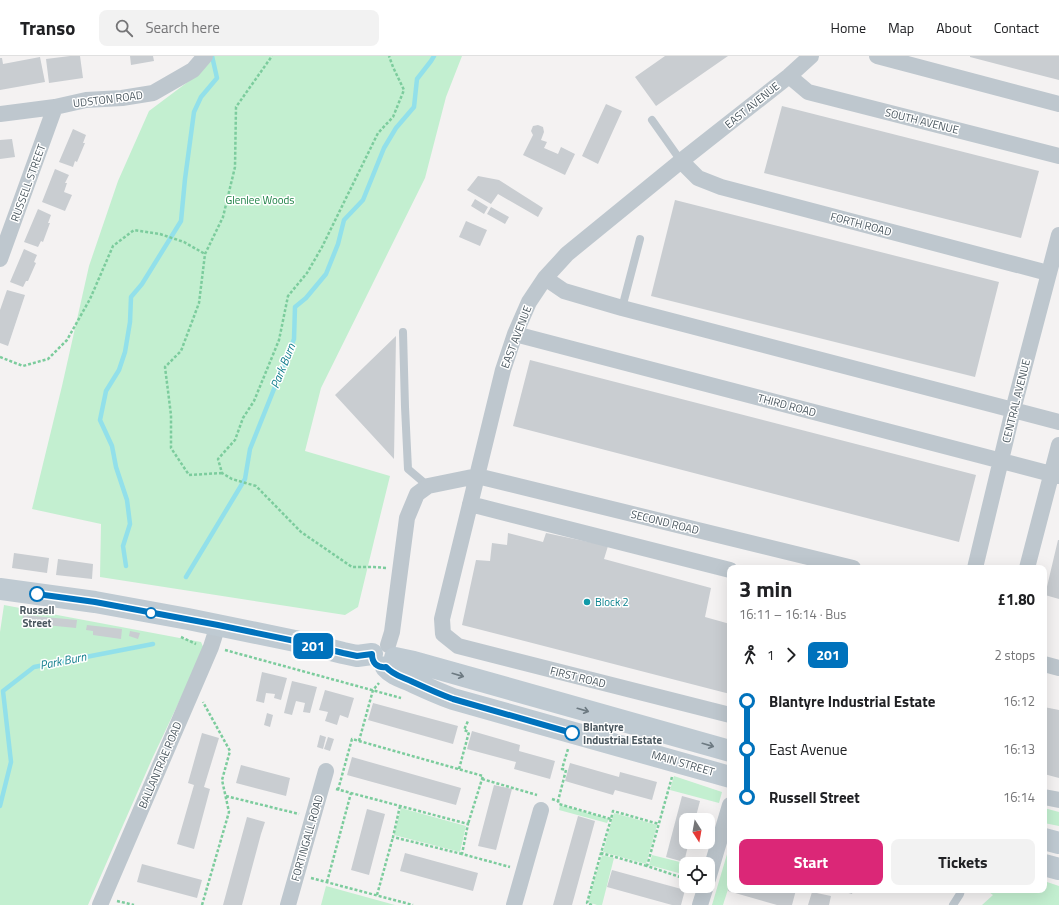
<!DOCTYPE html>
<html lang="en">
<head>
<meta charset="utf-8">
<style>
  :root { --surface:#fff; --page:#f2f2f2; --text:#202124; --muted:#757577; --line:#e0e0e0; --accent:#db2777 }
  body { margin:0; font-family:"Titillium Web",sans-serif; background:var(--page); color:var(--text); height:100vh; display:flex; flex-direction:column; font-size:15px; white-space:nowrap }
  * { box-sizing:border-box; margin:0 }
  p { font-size:13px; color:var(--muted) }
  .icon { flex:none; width:22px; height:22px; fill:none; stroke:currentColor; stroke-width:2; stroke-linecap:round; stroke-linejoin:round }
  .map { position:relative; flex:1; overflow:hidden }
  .drawer { position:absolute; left:727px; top:509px; width:320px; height:328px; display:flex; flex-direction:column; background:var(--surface); border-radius:8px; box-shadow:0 4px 16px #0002 }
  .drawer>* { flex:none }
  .badge { padding:0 8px; border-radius:6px; font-size:14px; line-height:26px }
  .needle { width:26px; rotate:169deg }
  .tools { position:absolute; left:679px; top:757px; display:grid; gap:8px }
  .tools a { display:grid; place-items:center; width:36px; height:36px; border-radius:8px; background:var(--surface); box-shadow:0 4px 16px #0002; font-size:20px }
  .map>.badge { position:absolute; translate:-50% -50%; box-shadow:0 0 0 2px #fff }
  .legs { display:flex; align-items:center; gap:6px; height:44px; padding:0 12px; font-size:13px }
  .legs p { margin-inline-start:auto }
  .summary { display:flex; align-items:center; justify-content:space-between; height:68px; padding:0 12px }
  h1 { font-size:22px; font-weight:700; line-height:30px }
  .button { display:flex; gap:8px; margin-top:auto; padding:8px 12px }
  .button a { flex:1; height:46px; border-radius:8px; background:var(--accent); color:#fff; font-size:16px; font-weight:700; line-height:46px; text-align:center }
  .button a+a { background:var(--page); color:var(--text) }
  ul { padding:0 12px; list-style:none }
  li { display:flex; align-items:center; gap:14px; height:48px; font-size:15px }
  li i { display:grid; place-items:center; width:6px; height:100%; margin:0 5px; background:currentColor }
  li i::after { content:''; width:10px; height:10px; margin:-5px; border:3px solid; border-radius:50%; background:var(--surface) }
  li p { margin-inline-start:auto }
  li:first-child i { background:linear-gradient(#0000 50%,currentColor 0) }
  li:last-child i { background:linear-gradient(currentColor 50%,#0000 0) }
  header { display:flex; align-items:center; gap:24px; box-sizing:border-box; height:56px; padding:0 20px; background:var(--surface); border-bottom:1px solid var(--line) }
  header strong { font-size:19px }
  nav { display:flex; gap:22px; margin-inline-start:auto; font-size:14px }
  .search { width:280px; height:36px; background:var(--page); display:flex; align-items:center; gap:10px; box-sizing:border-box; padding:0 14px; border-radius:8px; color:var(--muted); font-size:15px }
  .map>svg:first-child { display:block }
</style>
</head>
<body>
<header>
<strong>Transo</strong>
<div class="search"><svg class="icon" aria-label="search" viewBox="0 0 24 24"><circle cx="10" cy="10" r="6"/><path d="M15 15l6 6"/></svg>Search here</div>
<nav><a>Home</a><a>Map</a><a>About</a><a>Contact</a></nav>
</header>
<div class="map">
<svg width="1059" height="849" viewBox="0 0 1059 849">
  <rect width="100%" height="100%" fill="#f4f2f2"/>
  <path fill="#c3efd0" d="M214,0H462L446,41L425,122L321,332L305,395L390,420L374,485L358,551L345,559L100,521L101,468L32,453L62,330L89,210L118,125L149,55L189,25Z
    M4,549L201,586L204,593L152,703L88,849H0V576Z
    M674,720L722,736L719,747L670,734Z
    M560,749L609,763L607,767L559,754Z
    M401,752L466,770L460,796L394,779Z
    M1044,752L1059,756V770L1044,767Z
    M614,757L657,769L646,808L603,796Z
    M730,788V827L723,849H712Z
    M602,799L614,802L602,849H597L588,846Z
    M652,799L688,808H686V819L649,809Z
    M1044,825L1059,830V849H982L993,839L986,834H1044Z
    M326,830L395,849H321Z"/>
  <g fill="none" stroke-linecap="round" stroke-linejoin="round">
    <path stroke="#92e0ea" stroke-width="4.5" d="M126,510L123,490L130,468L127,444L116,411L112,390L100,364L106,335L119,314L125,296L130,266L131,241L142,228L181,165L185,123L194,56L201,41L217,22L212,0
      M186,521L245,423L250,393L294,283L295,251L306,242L326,218L338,188L344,164L363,144L384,92L396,72L414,51L417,23L431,5L434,0
      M0,750L11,706L3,635L34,611L153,588"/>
  </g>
  <path fill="#c9cdd1" d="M70,0H80L83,22L49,27L46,3Z
    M130,0H153L154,5L131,9Z
    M665,0H728L656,50L635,21Z
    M970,0H1059V24L970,1Z
    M40,1L45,26L0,34V2H2L3,8Z
    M606,48L622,55L598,108L582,100Z
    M782,50L1039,115L1021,182L764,117Z
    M538,69L543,71L544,76L541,84L547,86L544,92L558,98L561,91L575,98L565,119L523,99L533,79L531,75L533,70Z
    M73,73L86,79L83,87H85L77,106L75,105L73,111L59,106Z
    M12,83L15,101L0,103V84Z
    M55,113L69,119L65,127H67L64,136L72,139L65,155L42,146Z
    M478,120L499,124L543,152L538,161L498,138L491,148L467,134Z
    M475,143L488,151L484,158L471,150Z
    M675,144L999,226L975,321L651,240Z
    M491,151L509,161L505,168L487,158Z
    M38,153L51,159L48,167H50L43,186L41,185L38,191L24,186Z
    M466,165L487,174L480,190L459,181Z
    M24,193L37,199L34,206L36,207L28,225H26L23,231L10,226Z
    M7,234L25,239L8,290L0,287V254Z
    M396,280L394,403L335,339Z
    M530,304L976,419L959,486L513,370Z
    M508,477L543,486L546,477L608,490L604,503L711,532L705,561L730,568V638L462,569L476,504L490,505L492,487L507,489Z
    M1058,484H1059V543L1045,539Z
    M14,497L49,502L47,517L12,512Z
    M58,503L93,508L92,523L56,519Z
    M23,559L77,564L76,572L35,568L32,569V570L22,569Z
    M87,569L122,573L121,583L93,579V575L86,574Z
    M130,575L140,577L138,583L129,580Z
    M262,616L287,622L281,644L274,642L275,638L266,637L264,647L256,645Z
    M292,625L317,631L310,657L303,656L305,647L296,645L292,659L284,657Z
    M325,634L354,642L348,662L340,659L337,669L325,665L328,656L319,654Z
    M373,647L458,670L453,688L368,664Z
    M1044,651L1059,654V722L1044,718Z
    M267,657L273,659L270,671L264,669Z
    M472,675L520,689L519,695L555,705L550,723L514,713L516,706L467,693Z
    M202,677L219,682L204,731L210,733L194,793L177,788L194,729L188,727Z
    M320,679L326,681L323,693L317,691Z
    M328,681L334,683L330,695L324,693Z
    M352,701L461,732L456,749L347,719Z
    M570,707L619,721L620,716L657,726L652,744L615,734L613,739L565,725Z
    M241,709L290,722L286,740L236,727Z
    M494,729L512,733L496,794L478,790Z
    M682,740L700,745L695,764H686V786H689L684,806L666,801Z
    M367,753L385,758L369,819L351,814Z
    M578,760L595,765L572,849H553Z
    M247,761L265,766L261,778L242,849H223Z
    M405,797L478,817L473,835L400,815Z
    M142,808L202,824L197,842L137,826Z
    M612,814L685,834L681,849H672L607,831Z
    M730,828V834H796L792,849H777L728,835Z
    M838,834H853L852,838Z
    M812,836L831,840L829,849H808Z"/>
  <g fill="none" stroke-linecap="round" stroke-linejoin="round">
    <path stroke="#7ccc9d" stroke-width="2.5" stroke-dasharray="3 2" stroke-linecap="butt" d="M0,301L23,310L48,303L67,284L90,243L113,190L134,174L160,178L184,186L205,198
      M222,417L189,419L171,392V359L165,311L181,295L199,247L205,198L223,161L235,111L236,51L272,0
      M386,512L374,511H352L301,476L256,430L232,423L222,417L218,403L235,384L243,362L254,345L279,284L288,240L307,217L322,191L378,77L393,61L404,34L393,11L389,0
      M181,581L196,588
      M225,594L401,642
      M359,685L373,634L379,627
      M459,713L469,676L464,674L468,665
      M672,721L647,810L686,823
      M482,723L537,739
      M336,733L468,768L462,798L510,811
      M338,734L352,683L483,720L468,768
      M226,740L299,758
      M552,743L558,745L559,748L611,763L613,755L659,768
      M557,745H558L566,714L562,713L568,693
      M400,750L393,781L462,798
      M611,763L601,797L647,810
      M311,822L413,849
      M327,826L351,737
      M377,839L393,781
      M117,845L134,849
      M202,849L229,756L222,724L230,695L203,646
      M592,849L587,847L601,797"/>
    <path stroke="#bec7ce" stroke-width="8" d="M652,64L681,105
      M622,252L640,183
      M403,276L405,351L408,413L428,430
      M953,849L960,838L961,834"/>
    <path stroke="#bec7ce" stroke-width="16" d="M877,0L1059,48
      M789,20L808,36L1059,100
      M0,58L55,51L86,44L122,42L153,37L193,14L205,0
      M681,105L698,122L721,131L1048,217
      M0,203L55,51
      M545,222L564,235L622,252L1059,366
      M515,278L1059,420
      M470,448L730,514
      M975,512L1013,354L1059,179
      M1027,512L1059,389
      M388,589L392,576L407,462L417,438L428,430L477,420L853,512
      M1044,608L1059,612
      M730,659L458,590L443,578L442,563L503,314L515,278L529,246L545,222L567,198L681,105L789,20L811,0
      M1044,741L1059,744
      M708,823L730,749
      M100,849L211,591L218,569
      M288,849L326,715
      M514,849L541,754
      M700,849L706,830"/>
    <path stroke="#bfcad2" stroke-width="22" d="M0,533L95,546L188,563L295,585L343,597L357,600L372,598
      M395,602L414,606L730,695
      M386,611C394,620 403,621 413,626C426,632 439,638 453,643L730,721
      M1044,783L1059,787
      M1044,809L1059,813"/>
  </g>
  <defs><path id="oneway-shaft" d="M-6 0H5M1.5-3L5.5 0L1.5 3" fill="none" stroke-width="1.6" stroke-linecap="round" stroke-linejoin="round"/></defs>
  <g stroke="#6d7a82">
    <use href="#oneway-shaft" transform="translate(458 619) rotate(16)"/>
    <use href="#oneway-shaft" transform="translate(583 654) rotate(16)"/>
    <use href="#oneway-shaft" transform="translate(708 689) rotate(16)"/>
  </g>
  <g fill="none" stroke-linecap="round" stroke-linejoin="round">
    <defs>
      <path id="line-1" d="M37,538L95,546L218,569L295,585L343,597L357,600L372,598C372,607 377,612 386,611C394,620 403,621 413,626C426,632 439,638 453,643L572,677"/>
    </defs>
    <use href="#line-1" stroke="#fff" stroke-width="9"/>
    <use href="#line-1" stroke="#0072bc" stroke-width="6"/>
  </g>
  <g fill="#fff" stroke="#0072bc" stroke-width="2">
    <circle cx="37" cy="538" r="7"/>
    <circle cx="151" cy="557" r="5"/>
    <circle cx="572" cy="677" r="7"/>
  </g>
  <circle fill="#0f9aa8" stroke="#fff" stroke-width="1.5" cx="587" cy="546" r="4"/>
  <g text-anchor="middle" stroke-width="3" stroke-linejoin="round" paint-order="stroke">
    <g font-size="11" fill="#4a575f" stroke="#fff">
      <text transform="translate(108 43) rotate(-7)" y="4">UDSTON ROAD</text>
      <text transform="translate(752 49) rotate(-39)" y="4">EAST AVENUE</text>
      <text transform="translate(922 65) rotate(14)" y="4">SOUTH AVENUE</text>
      <text transform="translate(28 127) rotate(-70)" y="4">RUSSELL STREET</text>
      <text transform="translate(861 168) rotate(15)" y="4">FORTH ROAD</text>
      <text transform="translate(516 281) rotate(-69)" y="4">EAST AVENUE</text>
      <text transform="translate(1016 345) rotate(-76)" y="4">CENTRAL AVENUE</text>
      <text transform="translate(787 349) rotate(15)" y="4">THIRD ROAD</text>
      <text transform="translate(665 466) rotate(14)" y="4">SECOND ROAD</text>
      <text transform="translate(578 621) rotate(14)" y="4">FIRST ROAD</text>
      <text transform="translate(683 707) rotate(16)" y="4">MAIN STREET</text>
      <text transform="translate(160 709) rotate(-67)" y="4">BALLANTRAE ROAD</text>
      <text transform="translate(307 782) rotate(-74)" y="4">FORTINGALL ROAD</text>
    </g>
    <g font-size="11" fill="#1b8044" stroke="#fff">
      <text x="260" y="148">Glenlee Woods</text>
    </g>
    <g font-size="11" fill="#0d838f" stroke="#fff" text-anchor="start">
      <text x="595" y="550">Block 2</text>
    </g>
    <g font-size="11" font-weight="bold" fill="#4a575f" stroke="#fff">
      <text x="37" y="558">Russell<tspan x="37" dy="13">Street</tspan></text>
      <text x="583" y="675" text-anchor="start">Blantyre<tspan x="583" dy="13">Industrial Estate</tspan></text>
    </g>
    <g font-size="12" font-style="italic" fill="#117e8c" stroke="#fff">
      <text transform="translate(283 310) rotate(-68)" y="4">Park Burn</text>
      <text transform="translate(63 605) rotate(-11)" y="4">Park Burn</text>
    </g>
  </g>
</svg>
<div class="tools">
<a><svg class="needle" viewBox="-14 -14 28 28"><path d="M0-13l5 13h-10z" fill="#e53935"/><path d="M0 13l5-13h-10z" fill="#757577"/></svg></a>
<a><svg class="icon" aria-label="locate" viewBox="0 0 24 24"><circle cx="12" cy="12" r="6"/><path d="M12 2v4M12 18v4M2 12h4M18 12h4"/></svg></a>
</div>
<b class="badge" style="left:313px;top:590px;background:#0072bc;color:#fff">201</b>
<section class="drawer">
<div class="summary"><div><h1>3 min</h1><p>16:11 – 16:14 · Bus</p></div><b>£1.80</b></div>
<div class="legs"><svg class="icon" aria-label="walk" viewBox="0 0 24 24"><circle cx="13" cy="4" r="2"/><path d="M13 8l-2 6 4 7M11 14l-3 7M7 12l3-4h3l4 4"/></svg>1<svg class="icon" aria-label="forward" viewBox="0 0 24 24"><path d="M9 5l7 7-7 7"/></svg><b class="badge" style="background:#0072bc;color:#fff">201</b><p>2 stops</p></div>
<ul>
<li><i style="color:#0072bc"></i><b>Blantyre Industrial Estate</b><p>16:12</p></li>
<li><i style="color:#0072bc"></i><span>East Avenue</span><p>16:13</p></li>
<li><i style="color:#0072bc"></i><b>Russell Street</b><p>16:14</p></li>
</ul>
<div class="button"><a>Start</a><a>Tickets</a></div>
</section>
</div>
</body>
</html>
